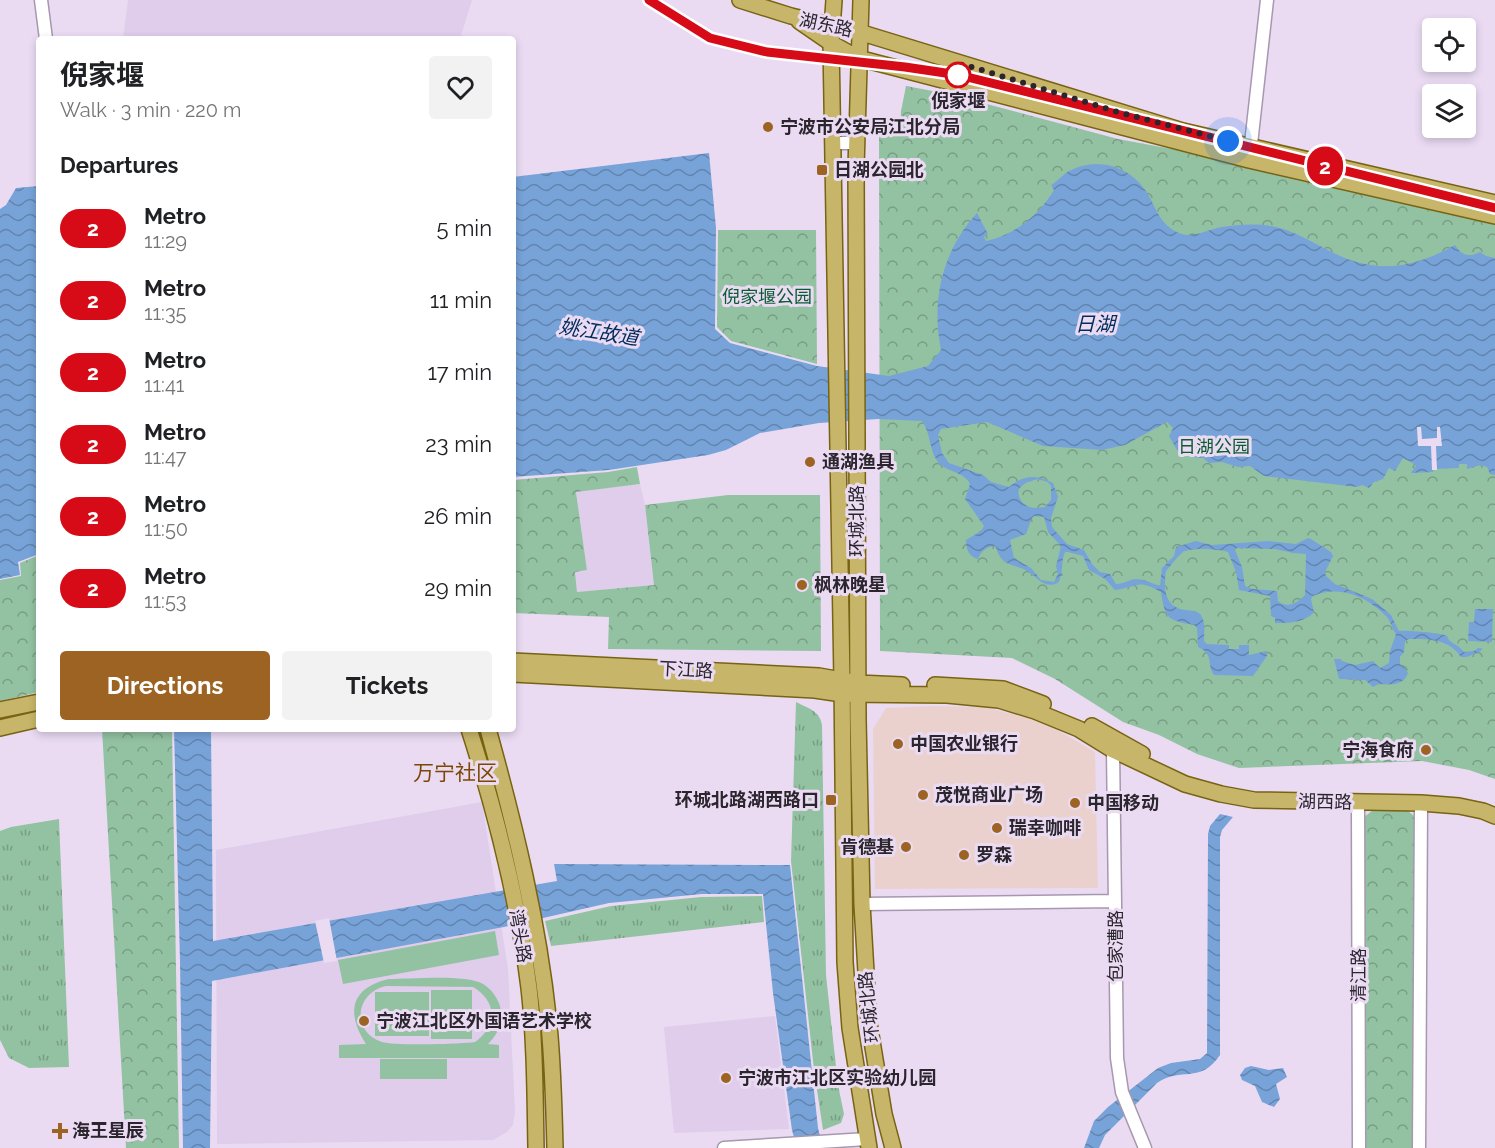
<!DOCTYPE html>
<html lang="en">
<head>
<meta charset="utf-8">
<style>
  :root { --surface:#fff; --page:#f2f2f2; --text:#202124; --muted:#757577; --accent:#9d6322 }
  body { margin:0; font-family:Raleway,"Noto Sans SC",sans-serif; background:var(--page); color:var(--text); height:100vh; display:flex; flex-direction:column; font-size:22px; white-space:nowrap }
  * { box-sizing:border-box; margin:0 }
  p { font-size:20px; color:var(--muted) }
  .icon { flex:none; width:33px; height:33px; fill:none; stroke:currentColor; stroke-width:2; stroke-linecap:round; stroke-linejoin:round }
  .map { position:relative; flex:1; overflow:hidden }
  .sheet { position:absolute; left:36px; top:36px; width:480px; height:696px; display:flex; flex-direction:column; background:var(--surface); border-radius:6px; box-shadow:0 3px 9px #0003 }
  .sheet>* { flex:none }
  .badge { padding:0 12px; border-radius:20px; font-size:21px; line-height:39px }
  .fabs { position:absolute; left:1422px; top:18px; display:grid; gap:12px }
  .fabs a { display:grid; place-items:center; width:54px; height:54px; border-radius:6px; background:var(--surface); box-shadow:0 3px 9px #0003; font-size:30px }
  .you { position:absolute; width:30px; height:30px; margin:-15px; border:4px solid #fff; border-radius:50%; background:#1a73e8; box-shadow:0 0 0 9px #1a73e833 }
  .map>.badge { position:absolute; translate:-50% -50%; box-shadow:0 0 0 3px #fff }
  h2 { padding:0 24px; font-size:22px; line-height:54px }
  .round { display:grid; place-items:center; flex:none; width:63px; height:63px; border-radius:6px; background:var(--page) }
  .overview { display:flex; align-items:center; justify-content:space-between; height:102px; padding:0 24px }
  h1 { font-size:28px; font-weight:700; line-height:45px }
  .primary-button { display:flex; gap:12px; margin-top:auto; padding:12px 24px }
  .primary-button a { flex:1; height:69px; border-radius:6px; background:var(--accent); color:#fff; font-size:24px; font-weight:700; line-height:69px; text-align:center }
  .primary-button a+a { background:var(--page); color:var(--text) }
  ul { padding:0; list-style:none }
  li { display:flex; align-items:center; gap:18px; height:72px; padding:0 24px }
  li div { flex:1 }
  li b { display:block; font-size:22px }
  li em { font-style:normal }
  li .badge { min-width:66px; font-weight:700; text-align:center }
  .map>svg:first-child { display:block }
</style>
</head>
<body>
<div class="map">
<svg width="1495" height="1148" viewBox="0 0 1495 1148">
  <defs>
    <pattern id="grass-tufts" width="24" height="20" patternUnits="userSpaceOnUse" patternTransform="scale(1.5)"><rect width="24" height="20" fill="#93c2a2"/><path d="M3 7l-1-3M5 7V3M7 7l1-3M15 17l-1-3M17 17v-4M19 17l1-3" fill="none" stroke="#789d84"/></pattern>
    <pattern id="forest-crowns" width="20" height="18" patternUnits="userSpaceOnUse" patternTransform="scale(1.5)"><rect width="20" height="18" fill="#93c2a2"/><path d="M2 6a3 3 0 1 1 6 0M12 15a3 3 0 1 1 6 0" fill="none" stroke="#789d84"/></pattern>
    <pattern id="water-waves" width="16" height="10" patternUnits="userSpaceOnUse" patternTransform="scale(1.5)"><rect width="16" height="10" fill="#77a3d9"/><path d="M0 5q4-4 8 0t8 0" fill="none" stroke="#6285b0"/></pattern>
  </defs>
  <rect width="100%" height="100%" fill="#eadbf3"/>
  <path fill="#ebd1cd" d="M931,706L984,707L1042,721L1095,752L1098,888L875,889L873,729L886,708Z"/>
  <path fill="#dfcdeb" d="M128,0H472L460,39H123Z
    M640,484L645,505L654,585L577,592L575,572L587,570L576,491Z
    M482,802L508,969L515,1112L513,1125L507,1132L493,1140L217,1144L216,850Z
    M775,1016L789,1129L674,1133L664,1027Z"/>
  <path fill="url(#grass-tufts)" d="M796,702C808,708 820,711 822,725L826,975L838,1085L844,1114L841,1123L823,1130L814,1070L791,861Z
    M59,819L69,1067L29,1068L9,1058L0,1040V831L11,827Z
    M762,896L764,922L551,946L545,921L611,906L701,897Z"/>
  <path fill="url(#forest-crowns)" d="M906,86L949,94L1118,139L1199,154L1470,215L1495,225V779L1469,770L1422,761L1239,768L1197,754L1159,735L1123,722L1055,679L1012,658L880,651L879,125L900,131L901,111Z
    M718,230H816L817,364L731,341L717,327Z
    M637,467L640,484L576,492L587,570L575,572L577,592L654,585L645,505L728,495H820L821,651L608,649L609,617L513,613V480L608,472Z
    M39,555V692L0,701V580L21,576L20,563Z
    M102,729H172L179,1148H126Z
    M1372,811H1408L1413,815L1416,823V1148H1364L1363,828L1364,817Z"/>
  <path fill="#93c2a2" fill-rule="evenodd" d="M495,931L499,955L343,984L338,960Z
    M389,979C410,979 467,974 483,984C492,989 500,1001 501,1011C503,1024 497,1035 488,1044L499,1045V1058H339V1045L366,1044C346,1013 350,988 389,979ZM386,986L473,987C497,1001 498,1026 475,1042C462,1044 393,1046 382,1042C351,1032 355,993 386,986Z
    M431,990H472V1039H431Z
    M375,992H429V1036H375Z
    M380,1059H447V1079H380Z"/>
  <path fill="url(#water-waves)" fill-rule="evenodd" d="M709,153L716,228L715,329L730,343L817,366L889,376L928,366L941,350C931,301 942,251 977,213L988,234L984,237L986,241C1016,234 1038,216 1054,190L1051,185C1058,181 1062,175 1069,171C1097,156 1131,166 1148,194C1157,210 1160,226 1182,234C1194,238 1209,229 1222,227C1235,225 1249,224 1263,225C1289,227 1307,240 1330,251C1375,275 1412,269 1455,245C1461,255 1469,258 1480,252L1486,256L1495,258V475L1490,474L1487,467L1481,465L1467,469V464H1459V468L1434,469L1433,472L1411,473L1416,465L1403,458L1395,471L1389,468L1383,479L1374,482L1369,488L1362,485L1357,487L1264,476L1250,466L1238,467L1222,462L1209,463L1203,458L1192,457L1177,450L1169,436L1173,428L1167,422L1125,445L1102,450L1043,446L987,422L941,429L938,435L942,453L949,463L983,475L991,482L1009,487C1022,475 1038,474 1053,483L1058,497L1051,518L1052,527L1067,544L1084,550L1092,564L1100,572L1110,574L1116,584C1124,584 1128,580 1135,579C1145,579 1151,583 1160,586L1162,568L1174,556L1176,547L1196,541L1211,545L1268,541L1296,544L1308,538L1311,539L1331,552L1333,556L1325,572L1326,576L1335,584L1372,599L1391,615L1399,631C1404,630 1443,633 1447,636C1448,637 1448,639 1449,640C1454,645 1458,644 1464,652L1474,651L1478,648H1482L1481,651L1467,657H1461C1449,639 1429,639 1409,639L1405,641L1404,652L1400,657V664L1405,668L1408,673C1403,687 1390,684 1379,684L1373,687L1365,680L1339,679L1334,659H1341L1342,661L1355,665L1373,661L1380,668L1389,663L1390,651L1396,634C1392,629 1391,622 1387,617C1368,597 1340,584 1313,596L1311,599L1314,612C1304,623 1289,623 1275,623V618L1271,616L1270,596L1239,590L1236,572L1228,552C1220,549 1190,547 1183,552C1177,557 1171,565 1166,571C1163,589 1165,608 1186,610C1191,611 1196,610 1200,614C1206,620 1204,634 1204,641L1207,644L1229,645V649H1239V645H1249V655L1266,651L1267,656L1253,676L1214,675C1206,664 1215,655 1198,647L1197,628L1194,625C1167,620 1165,619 1161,592C1138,578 1137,587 1115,590L1105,579L1089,570L1083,556L1068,552H1065C1060,564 1064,574 1058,583C1044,589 1039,579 1029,572C1019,565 1005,567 999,555C997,552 997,549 995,546C986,547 981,551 978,559C969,557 966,549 966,540L981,531L984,526L965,499L970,484C964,471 947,473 938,462C929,451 931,433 922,421L878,419L819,423L760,433L726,450L708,455L609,470L513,477V177ZM1037,479L1048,482L1051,486V500L1045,507C1040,507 1035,509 1030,507C1021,505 1013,491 1023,485C1026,482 1033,481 1037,479ZM1034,516L1044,517L1048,532L1061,546L1056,566L1058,574L1054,582L1041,580L1031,568L1014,558L1010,540L1026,534L1032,518ZM1237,548L1275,549L1293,553L1306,554L1305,595C1297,603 1288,609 1278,601L1277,591L1253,589L1245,586L1242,567L1235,550Z
    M39,186V554L18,562L20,575L0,579V209L6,205L16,188Z
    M1475,609H1493L1492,642L1468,641L1469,622H1474Z
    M174,729H211L213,941L557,881L554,864L790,865L818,1128L823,1148H797L792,1130L773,993L763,894H702L609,903L504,927L212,981L210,1148H183L180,961Z
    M1220,814L1233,817L1222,830L1220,837V1055C1200,1085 1181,1066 1157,1083L1105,1135L1099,1148H1084L1094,1121L1108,1107L1158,1068L1171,1063L1200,1059L1207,1053L1208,834L1210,826Z
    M1251,1066L1269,1070L1283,1068L1287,1077L1276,1084L1280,1099L1274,1107L1262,1102L1255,1086L1242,1080L1240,1075L1245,1068Z"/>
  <path fill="#eadbf3" d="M1417,427H1421L1422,439L1437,438V427H1440L1442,446H1436L1437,470H1432L1431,446H1418Z
    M329,918L337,961L324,963L315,921Z"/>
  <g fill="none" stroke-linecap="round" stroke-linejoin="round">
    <defs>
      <path id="minor" d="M41,0L46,39
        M833,143H856
        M1250,153L1267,0
        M1116,744L1113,750L1117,1058L1122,1092L1145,1148
        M1358,802L1359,1148
        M862,904L1115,901
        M724,1148L867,1139
        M1419,1148L1421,803"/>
      <path id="major" d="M740,0L791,16L859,32L1183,131L1495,203
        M834,0L831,43L842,681L845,962L850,1028L869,1148
        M861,0L856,168L858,719L862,904L869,1023L884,1114L893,1148
        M799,21L831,43L858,58L1249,160L1495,216
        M513,661L819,676L858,683L902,685
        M513,674L815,690L842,694L947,695L999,700L1035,711L1079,729L1113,750L1185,784L1221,794L1254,800L1421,803L1459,806L1483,811L1495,816
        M935,685L1003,689L1043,704
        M0,710L39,702
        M1092,726L1142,754
        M0,728L39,719
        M469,729C496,813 518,900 529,988C535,1041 535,1094 536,1148
        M488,729C515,826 539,924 549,1025C553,1066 554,1107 555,1148"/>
    </defs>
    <use href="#minor" stroke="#a698ae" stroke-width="15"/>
    <use href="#major" stroke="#786313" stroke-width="18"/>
    <use href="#minor" stroke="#fff" stroke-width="12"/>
    <use href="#major" stroke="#c7b669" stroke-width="15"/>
  </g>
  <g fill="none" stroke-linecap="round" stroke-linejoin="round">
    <defs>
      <path id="line" d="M649,0L710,38L767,52L905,67L959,75L1495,208"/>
    </defs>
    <use href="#line" stroke="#fff" stroke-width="14"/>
    <use href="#line" stroke="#d60b17" stroke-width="9"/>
    <path stroke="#2b252e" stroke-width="6" stroke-dasharray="0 10.8" d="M958,75L962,64L1118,112L1228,141"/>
  </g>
  <circle fill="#fff" stroke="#d60b17" stroke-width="3" cx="958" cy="75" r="12"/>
  <g fill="#9d6322" stroke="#eadbf3" stroke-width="2">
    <circle cx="768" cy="127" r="6"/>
    <rect x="816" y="164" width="12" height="12" rx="3"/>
    <circle cx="810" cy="462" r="6"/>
    <circle cx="802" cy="585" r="6"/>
    <circle cx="898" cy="744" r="6"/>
    <circle cx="1426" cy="750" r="6"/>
    <circle cx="923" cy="795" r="6"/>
    <rect x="825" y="794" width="12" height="12" rx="3"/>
    <circle cx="1075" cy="803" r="6"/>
    <circle cx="997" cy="828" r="6"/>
    <circle cx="906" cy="847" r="6"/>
    <circle cx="964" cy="855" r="6"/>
    <circle cx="364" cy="1021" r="6"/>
    <circle cx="726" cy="1078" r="6"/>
    <path d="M57 1122h6v6h6v6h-6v6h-6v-6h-6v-6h6z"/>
  </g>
  <g text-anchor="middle" stroke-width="6" stroke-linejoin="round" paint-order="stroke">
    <g font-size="18" fill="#2b252e" stroke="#eadbf3">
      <text transform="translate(826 25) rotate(12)" y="6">湖东路</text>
      <text transform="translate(857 521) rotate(-90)" y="6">环城北路</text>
      <text transform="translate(686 670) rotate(3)" y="6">下江路</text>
      <text transform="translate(1325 802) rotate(1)" y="6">湖西路</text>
      <text transform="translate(520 936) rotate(80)" y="6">湾头路</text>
      <text transform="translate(1116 946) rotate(-90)" y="6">包家漕路</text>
      <text transform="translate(1359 975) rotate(-90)" y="6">清江路</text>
      <text transform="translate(869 1007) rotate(-96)" y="6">环城北路</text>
    </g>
    <g font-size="18" font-weight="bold" fill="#2b252e" stroke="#eadbf3">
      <text x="958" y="107">倪家堰</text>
    </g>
    <g font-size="18" font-weight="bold" fill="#2b252e" stroke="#eadbf3" text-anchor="start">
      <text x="780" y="133">宁波市公安局江北分局</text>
      <text x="834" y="176">日湖公园北</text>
      <text x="822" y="468">通湖渔具</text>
      <text x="814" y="591">枫林晚星</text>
      <text x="910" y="750">中国农业银行</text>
      <text x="1414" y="756" text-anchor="end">宁海食府</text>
      <text x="935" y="801">茂悦商业广场</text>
      <text x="819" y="806" text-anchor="end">环城北路湖西路口</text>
      <text x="1087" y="809">中国移动</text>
      <text x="1009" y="834">瑞幸咖啡</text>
      <text x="894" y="853" text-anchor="end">肯德基</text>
      <text x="976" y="861">罗森</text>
      <text x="376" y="1027">宁波江北区外国语艺术学校</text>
      <text x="738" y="1084">宁波市江北区实验幼儿园</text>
      <text x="72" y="1137">海王星辰</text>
    </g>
    <g font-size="18" fill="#0a5a32" stroke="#eadbf3">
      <text x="767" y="303">倪家堰公园</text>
      <text x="1214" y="453">日湖公园</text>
    </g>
    <g font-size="20" font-style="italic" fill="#002b5b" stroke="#eadbf3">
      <text x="1095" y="331">日湖</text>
      <text transform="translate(599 332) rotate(9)" y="7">姚江故道</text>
    </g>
    <g font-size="21" fill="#7b4804" stroke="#eadbf3">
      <text x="455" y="780">万宁社区</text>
    </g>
  </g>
</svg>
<div class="fabs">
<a><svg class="icon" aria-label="locate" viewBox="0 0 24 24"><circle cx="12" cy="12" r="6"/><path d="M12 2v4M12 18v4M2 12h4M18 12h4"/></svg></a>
<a><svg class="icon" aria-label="layers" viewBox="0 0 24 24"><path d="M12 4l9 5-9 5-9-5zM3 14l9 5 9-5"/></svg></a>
</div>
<div class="you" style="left:1228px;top:141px"></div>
<b class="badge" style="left:1325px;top:166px;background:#d60b17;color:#fff">2</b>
<section class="sheet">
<div class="overview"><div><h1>倪家堰</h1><p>Walk · 3 min · 220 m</p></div><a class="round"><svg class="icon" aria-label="heart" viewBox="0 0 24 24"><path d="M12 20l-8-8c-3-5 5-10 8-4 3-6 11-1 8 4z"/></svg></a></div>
<h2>Departures</h2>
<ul>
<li><span class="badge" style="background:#d60b17;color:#fff">2</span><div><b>Metro</b><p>11:29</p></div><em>5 min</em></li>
<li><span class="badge" style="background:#d60b17;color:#fff">2</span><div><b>Metro</b><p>11:35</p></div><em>11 min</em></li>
<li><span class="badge" style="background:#d60b17;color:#fff">2</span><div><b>Metro</b><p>11:41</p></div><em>17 min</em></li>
<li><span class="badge" style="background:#d60b17;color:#fff">2</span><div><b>Metro</b><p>11:47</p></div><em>23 min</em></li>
<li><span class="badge" style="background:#d60b17;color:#fff">2</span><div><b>Metro</b><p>11:50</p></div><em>26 min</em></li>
<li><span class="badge" style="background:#d60b17;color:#fff">2</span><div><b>Metro</b><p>11:53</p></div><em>29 min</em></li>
</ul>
<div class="primary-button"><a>Directions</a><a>Tickets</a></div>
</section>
</div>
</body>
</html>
